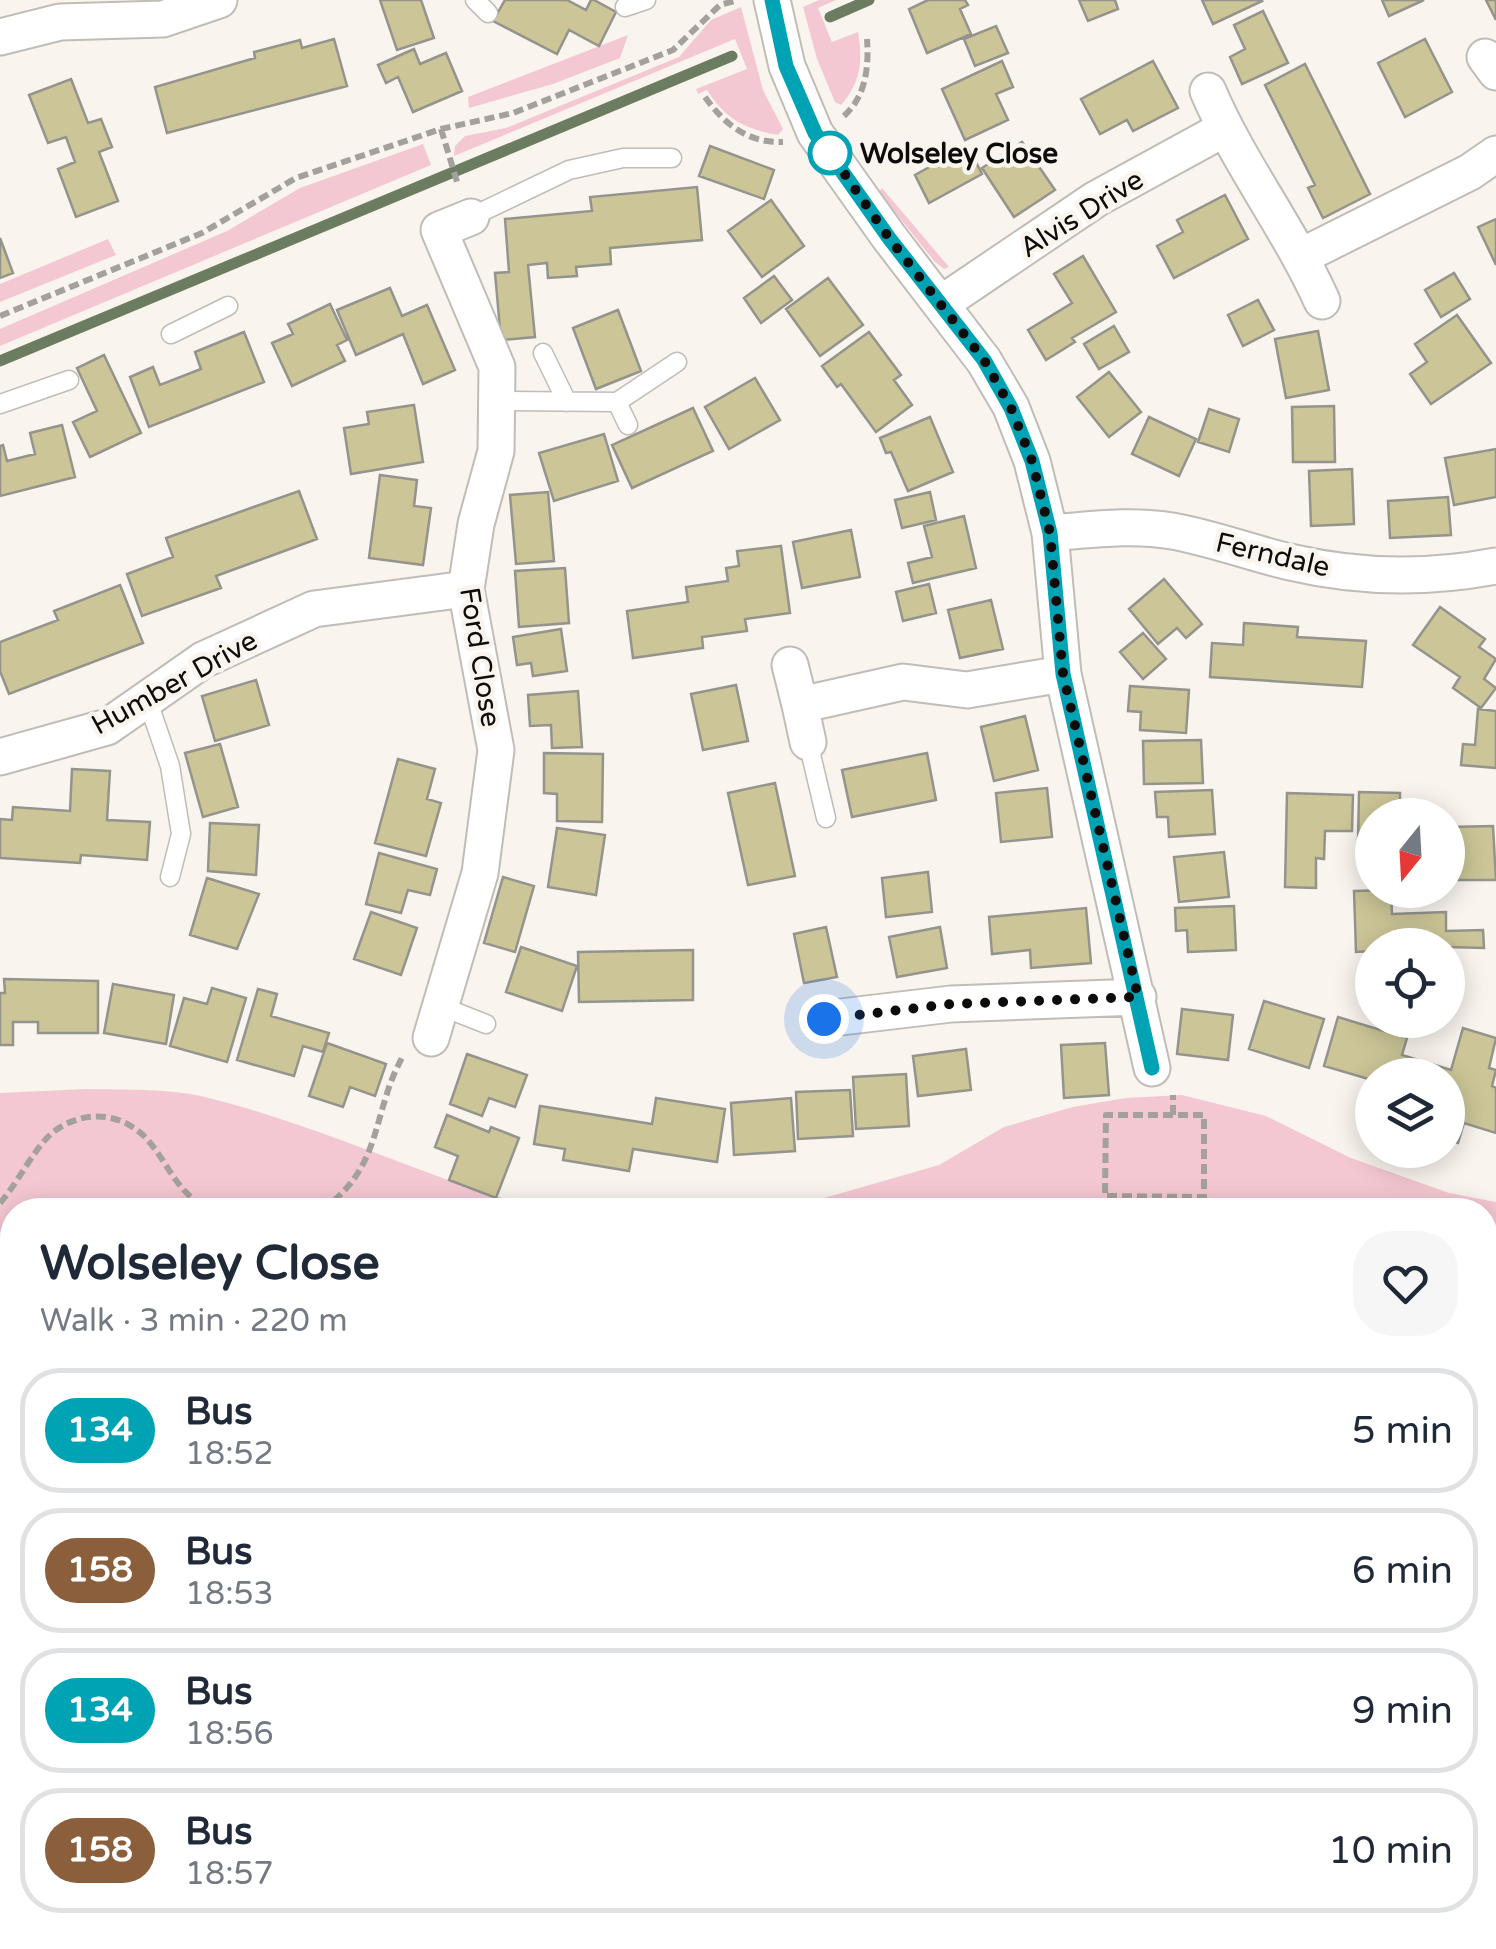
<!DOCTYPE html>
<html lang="en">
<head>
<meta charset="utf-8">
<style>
  :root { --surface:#fff; --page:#f6f6f7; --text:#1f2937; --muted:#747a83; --line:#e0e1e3 }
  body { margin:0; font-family:"Varela Round",sans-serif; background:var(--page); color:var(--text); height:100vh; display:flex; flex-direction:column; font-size:38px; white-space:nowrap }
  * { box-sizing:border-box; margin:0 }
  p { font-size:32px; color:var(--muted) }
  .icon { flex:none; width:55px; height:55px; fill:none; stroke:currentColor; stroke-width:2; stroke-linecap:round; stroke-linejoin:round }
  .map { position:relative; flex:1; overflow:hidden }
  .sheet { position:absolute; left:0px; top:1198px; width:1498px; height:752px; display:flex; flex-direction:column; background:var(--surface); border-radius:40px 40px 0 0; box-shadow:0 5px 25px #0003 }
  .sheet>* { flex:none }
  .badge { padding:0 20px; border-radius:32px; font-size:35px; line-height:65px }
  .needle { width:65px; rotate:198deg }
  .controls { position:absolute; left:1355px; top:798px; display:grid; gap:20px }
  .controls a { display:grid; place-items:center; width:110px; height:110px; border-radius:50%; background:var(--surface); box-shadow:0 5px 25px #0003; font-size:50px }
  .you { position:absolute; width:50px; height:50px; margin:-25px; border:8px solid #fff; border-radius:50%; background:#1a73e8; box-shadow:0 0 0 15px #1a73e833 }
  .map>.badge { position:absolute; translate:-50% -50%; box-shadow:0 0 0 5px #fff }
  .round { display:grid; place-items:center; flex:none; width:105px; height:105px; border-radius:40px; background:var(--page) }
  .overview { display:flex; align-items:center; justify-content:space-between; height:170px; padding:0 40px }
  h1 { font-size:48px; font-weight:700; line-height:75px }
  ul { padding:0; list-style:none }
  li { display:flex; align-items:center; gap:30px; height:125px; margin:0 20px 15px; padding:0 20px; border:5px solid var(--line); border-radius:40px }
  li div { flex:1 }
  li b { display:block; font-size:38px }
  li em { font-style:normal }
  li .badge { min-width:110px; font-weight:700; text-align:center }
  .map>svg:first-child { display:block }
</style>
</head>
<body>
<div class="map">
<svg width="1496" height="1949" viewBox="0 0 1496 1949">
  <rect width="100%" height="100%" fill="#faf4ee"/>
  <path fill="#f4c8d2" d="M819,0H836L818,8L832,42L858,32C863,61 861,82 841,105L835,102L817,59L803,7Z
    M741,7L763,90L783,129L778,135C745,129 725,119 707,90L698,94L696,89L747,69L735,39L454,156L455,146L465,136L506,128L679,57L711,20Z
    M628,35L620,58L553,84L469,108L468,97Z
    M423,144L431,165L0,346V329L227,231L300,188Z
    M882,188L949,267L944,269L935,262L879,192Z
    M108,239L116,255L0,302V284Z
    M86,1089C127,1090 170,1088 209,1098C281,1116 352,1144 421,1170C467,1187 513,1205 562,1209L12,1210V1232H0V1093Z
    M1182,1095L1266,1116L1351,1158L1449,1193L1496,1202V1226H1485V1210H798L800,1205L939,1165L1004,1127L1073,1107L1125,1098Z
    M1496,1727V1949H0V1885L12,1884V1938H1485V1728Z"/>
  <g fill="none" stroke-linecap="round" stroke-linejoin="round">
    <path stroke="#6b7c60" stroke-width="11" d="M830,17L869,0
      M0,361L732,56"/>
  </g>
  <path fill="#cbc597" stroke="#94948d" stroke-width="2.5" d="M380,0H421L434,38L397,50Z
    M505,0H567L586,10L591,0H594L616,12L599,46L569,30L557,54L493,21Z
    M928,0H965L968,5L960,9L971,34L927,53L909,9Z
    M1079,0H1115L1118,9L1088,21Z
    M1202,0H1261L1262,1L1213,24Z
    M1382,0H1424L1389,16Z
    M1486,0H1496V20Z
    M1263,11L1288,63L1242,84L1230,57L1245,49L1234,25Z
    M996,26L1008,53L975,66L964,39Z
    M334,39L347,86L167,133L155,87L255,58L254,52L300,40L302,48Z
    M1425,39L1452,92L1405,117L1378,63Z
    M414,49L420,64L446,53L462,91L413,112L398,77L386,83L378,65Z
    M1002,61L1013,87L996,94L1008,120L965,140L942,89Z
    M1153,61L1178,108L1133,131L1127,120L1100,134L1081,99Z
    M1305,64L1370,194L1323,218L1308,188L1315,185L1265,85Z
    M71,79L88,123L101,119L112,147L99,152L118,201L76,217L58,169L75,162L66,137L48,143L29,95Z
    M1022,142L1055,190L1014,217L982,168Z
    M710,146L774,170L764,199L699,176Z
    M968,146L982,174L929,203L915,175Z
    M697,187L702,240L610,248L611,264L576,267L577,276L548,278L547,263L528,265L535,337L501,340L495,273L509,272L505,219L592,211L590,197Z
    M1225,195L1248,239L1174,278L1157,246L1183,232L1177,220Z
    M771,200L804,246L762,277L728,231Z
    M1496,219V265L1478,227Z
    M0,238L13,273L0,278Z
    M1083,256L1116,312L1072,338L1075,342L1046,360L1028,330L1072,303L1054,274Z
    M1454,273L1470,299L1441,317L1425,290Z
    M774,276L792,300L761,323L744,298Z
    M828,278L863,325L820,356L786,309Z
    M390,288L402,316L427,305L455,370L423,384L403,334L356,355L337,310Z
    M1258,300L1274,330L1243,346L1228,315Z
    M330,304L347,340L337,345L345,361L292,386L272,343L293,334L288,324Z
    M618,310L641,371L596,389L573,328Z
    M1457,315L1491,363L1431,404L1410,374L1427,362L1415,344Z
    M1114,326L1129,352L1099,369L1084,344Z
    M1318,331L1329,390L1286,398L1275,339Z
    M244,332L264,382L149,427L130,377L153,367L160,385L201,369L195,352Z
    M869,332L901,375L894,380L912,405L876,432L841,384L837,387L822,366Z
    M104,355L141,433L90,457L73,422L97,411L77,368Z
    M1109,372L1141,412L1109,437L1077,397Z
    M755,378L780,420L729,449L705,407Z
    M414,405L423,462L351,474L344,428L369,424L367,412Z
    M1334,406L1335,462H1293L1292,407Z
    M693,408L713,451L632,488L612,445Z
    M1209,409L1239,419L1229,452L1198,442Z
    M930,417L953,472L908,491L891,452L886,453L880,438Z
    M1149,417L1196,439L1179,476L1132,454Z
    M62,425L75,477L0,496V446L3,445L7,461L35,454L30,433Z
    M604,434L618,481L554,501L539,453Z
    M1496,449V497L1454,505L1445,458Z
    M1352,469L1354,524L1311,526L1309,471Z
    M380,475L417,480L414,506L431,508L423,565L369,558Z
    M299,491L317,539L216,576L221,588L142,616L127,574L173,557L166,538Z
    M548,492L554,561L516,564L510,495Z
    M930,492L936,520L902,528L895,500Z
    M1448,497L1451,535L1390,538L1388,501Z
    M964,516L976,568L913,583L908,563L932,557L924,526Z
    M851,530L860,577L802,588L793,542Z
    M781,546L790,613L745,619L747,631L702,637L703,648L633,658L627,611L688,602L686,587L728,581L726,568L739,566L737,551Z
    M565,568L569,623L519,627L515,571Z
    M1164,579L1202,624L1186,638L1177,628L1158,644L1129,609Z
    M929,584L936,613L903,621L896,592Z
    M120,585L143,643L9,694L0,671V642L58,620L54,611Z
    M991,600L1003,649L960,658L948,610Z
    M1440,607L1485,639L1479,647L1496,659L1484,679L1496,688L1481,708L1453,688L1460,677L1413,645Z
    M1244,623L1298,627L1297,637L1366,641L1362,687L1210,677L1212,643L1243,645Z
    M561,629L567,671L533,676L531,663L517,665L513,637Z
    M1143,633L1166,659L1143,679L1120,652Z
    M256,680L269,725L215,741L202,696Z
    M736,685L748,741L703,750L691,694Z
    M1130,686L1189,690L1186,733L1140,730L1141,712L1128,711Z
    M578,691L582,747L552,748L551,725L530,726L528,695Z
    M1478,709L1496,711V768L1461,765L1463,744L1475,745Z
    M1025,716L1038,770L994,781L981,727Z
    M1201,740L1203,783L1144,784L1143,741Z
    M220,744L238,807L203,817L185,753Z
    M544,753L603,754L602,822L557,821V794L544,793Z
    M927,753L936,800L852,817L842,770Z
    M398,759L435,769L427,799L441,803L426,856L375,843Z
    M72,769L110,771L107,820L150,822L147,860L81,855L80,863L0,858V819L12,820L13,807L70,811Z
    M775,783L795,876L748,885L728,793Z
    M1047,788L1052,837L1001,842L996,793Z
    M1212,790L1215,834L1169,837L1168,817H1157L1155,792Z
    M1359,792L1400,793V815H1372V843H1358Z
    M1287,793L1353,795L1352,831H1325L1324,859L1316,858V888L1285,887Z
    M210,823L259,825L256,875L208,871Z
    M1493,826L1496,880H1448V827Z
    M557,828L605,835L596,895L548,887Z
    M1224,852L1229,897L1179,902L1174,857Z
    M379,853L437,869L430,895L408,890L401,913L366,904Z
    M928,872L932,912L886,917L882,878Z
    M503,877L534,886L515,952L484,943Z
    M207,878L259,894L237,949L190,935Z
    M1391,890L1392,914L1446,912V931L1483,930L1484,948L1372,945V951L1356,952L1354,891Z
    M1234,906L1236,950L1188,952L1187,930L1176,931L1175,908Z
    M1086,908L1091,963L1031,968L1030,950L992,954L989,917Z
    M371,912L417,928L401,975L354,959Z
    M826,927L837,977L804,983L794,934Z
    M940,927L947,968L897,977L889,937Z
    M521,947L577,966L562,1011L506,992Z
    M693,950V1000L579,1002L578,952Z
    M4,979L98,981V1033H38V1022H13V1045H0V993H5Z
    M113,984L174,995L166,1044L104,1033Z
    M212,988L246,998L227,1062L170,1046L184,998L207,1004Z
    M258,989L277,994L271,1016L329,1033L323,1052L303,1046L294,1076L237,1060Z
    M1264,1001L1324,1019L1309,1068L1249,1049Z
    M1182,1009L1233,1015L1228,1060L1177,1054Z
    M1338,1017L1407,1038L1402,1055L1451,1070L1463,1028L1496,1038L1489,1068L1496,1070L1492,1086L1496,1088V1133L1464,1123L1458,1143L1448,1140V1075H1372V1080L1324,1066Z
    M327,1043L386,1064L375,1096L350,1087L343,1107L309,1096Z
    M1105,1043L1109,1095L1064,1098L1061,1045Z
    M966,1049L971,1090L918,1096L913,1056Z
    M467,1054L527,1075L515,1107L489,1098L482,1116L450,1104Z
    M906,1074L909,1126L856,1129L853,1077Z
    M850,1090L853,1136L798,1139L796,1092Z
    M656,1098L725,1109L717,1162L633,1149L629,1171L563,1160L565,1149L534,1144L540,1106L652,1124Z
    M791,1098L795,1151L734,1155L731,1103Z
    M447,1115L489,1132L491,1127L519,1138L496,1198L449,1180L458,1156L435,1147Z"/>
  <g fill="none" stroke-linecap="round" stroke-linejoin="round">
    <defs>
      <path id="service" d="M475,0L488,13
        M625,7L646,0
        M471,217L569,170L623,158H672
        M171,334L228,306
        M543,353L567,402
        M497,401L617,402L677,362
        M617,402L628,425
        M0,404L69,380
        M147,699L170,766L181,834L170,877
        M808,742L826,818
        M443,1007L486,1024"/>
      <path id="minor" d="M772,0L787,66L815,133L889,237L984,361L1011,407L1032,461L1050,533L1063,674L1152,1068
        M0,37L60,22L163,19L219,0
        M1485,57L1496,72
        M1208,91C1239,164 1289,228 1322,301
        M1302,256L1470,172L1496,154
        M942,303L1096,199L1224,129
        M1050,533C1090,530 1131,524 1172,531C1212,538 1251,553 1290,562C1358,578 1428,579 1496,566
        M790,665L800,705L903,682L967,690L1063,674
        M800,705L808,742
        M0,757L107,727L203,660L314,609L466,589
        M824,1019L951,1004L1138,997
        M431,1038L480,873L496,750L466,589L476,524L496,451L497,367L439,230L471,217"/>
    </defs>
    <use href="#service" stroke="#c1bcb6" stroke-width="21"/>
    <use href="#minor" stroke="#c1bcb6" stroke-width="39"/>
    <path stroke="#a4a09c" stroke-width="6" stroke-dasharray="10 5" stroke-linecap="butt" d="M705,97C725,125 748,143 783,142
      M844,116C866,96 869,67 867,39
      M441,129L458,185
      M0,316L202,233L296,178L441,129L513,113L673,50L720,5L738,0
      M1173,1115H1106L1105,1196L1204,1197V1115H1173V1095
      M0,1203C17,1184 34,1149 51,1134C78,1111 116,1110 143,1135C168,1160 174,1192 210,1210
      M322,1210C384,1166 371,1113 403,1056
      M1485,1768L1496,1766
      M0,1933L12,1931"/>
    <use href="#service" stroke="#fff" stroke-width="18"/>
    <use href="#minor" stroke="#fff" stroke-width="35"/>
  </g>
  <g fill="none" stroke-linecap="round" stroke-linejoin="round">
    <defs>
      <path id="line" d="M772,0L786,66L815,133L889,238L984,360L1011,408L1032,461L1050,533L1063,674L1152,1068"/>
    </defs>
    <use href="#line" stroke="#fff" stroke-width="22"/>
    <use href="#line" stroke="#00a3b4" stroke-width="15"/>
    <path stroke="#0d0c0a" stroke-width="10" stroke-dasharray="0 18" d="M824,1019L951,1004L1138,997L1063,674L1050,533L1032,461L1011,408L984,360L889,238L830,153"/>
  </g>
  <circle fill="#fff" stroke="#00a3b4" stroke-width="5" cx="830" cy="153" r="20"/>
  <g text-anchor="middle" stroke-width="9" stroke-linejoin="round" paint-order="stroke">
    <g font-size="28" font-weight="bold" fill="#0d0c0a" stroke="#faf4ee" text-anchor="start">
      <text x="860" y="163">Wolseley Close</text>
    </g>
    <g font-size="28" fill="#0d0c0a" stroke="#faf4ee">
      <text transform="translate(1081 213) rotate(-32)" y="10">Alvis Drive</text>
      <text transform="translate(1273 554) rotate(13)" y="10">Ferndale</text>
      <text transform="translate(481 657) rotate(81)" y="10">Ford Close</text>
      <text transform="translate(174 682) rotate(-29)" y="10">Humber Drive</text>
    </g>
  </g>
</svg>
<div class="controls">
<a><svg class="needle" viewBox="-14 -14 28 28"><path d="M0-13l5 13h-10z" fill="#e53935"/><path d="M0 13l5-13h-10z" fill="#747a83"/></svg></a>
<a><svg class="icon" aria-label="locate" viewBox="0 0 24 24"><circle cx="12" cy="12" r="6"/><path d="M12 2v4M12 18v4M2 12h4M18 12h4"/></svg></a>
<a><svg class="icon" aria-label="layers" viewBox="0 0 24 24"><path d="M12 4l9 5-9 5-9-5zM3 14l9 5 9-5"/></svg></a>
</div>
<div class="you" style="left:824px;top:1019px"></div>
<section class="sheet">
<div class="overview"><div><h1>Wolseley Close</h1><p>Walk · 3 min · 220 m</p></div><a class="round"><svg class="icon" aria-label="heart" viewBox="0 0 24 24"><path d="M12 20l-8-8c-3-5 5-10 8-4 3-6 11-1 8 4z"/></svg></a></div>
<ul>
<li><span class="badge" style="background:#00a3b4;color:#fff">134</span><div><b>Bus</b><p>18:52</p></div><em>5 min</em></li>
<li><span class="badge" style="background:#8b5e3c;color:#fff">158</span><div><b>Bus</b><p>18:53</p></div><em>6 min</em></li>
<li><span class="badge" style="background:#00a3b4;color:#fff">134</span><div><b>Bus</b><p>18:56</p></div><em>9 min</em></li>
<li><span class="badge" style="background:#8b5e3c;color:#fff">158</span><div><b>Bus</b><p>18:57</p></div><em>10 min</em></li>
</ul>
</section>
</div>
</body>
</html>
